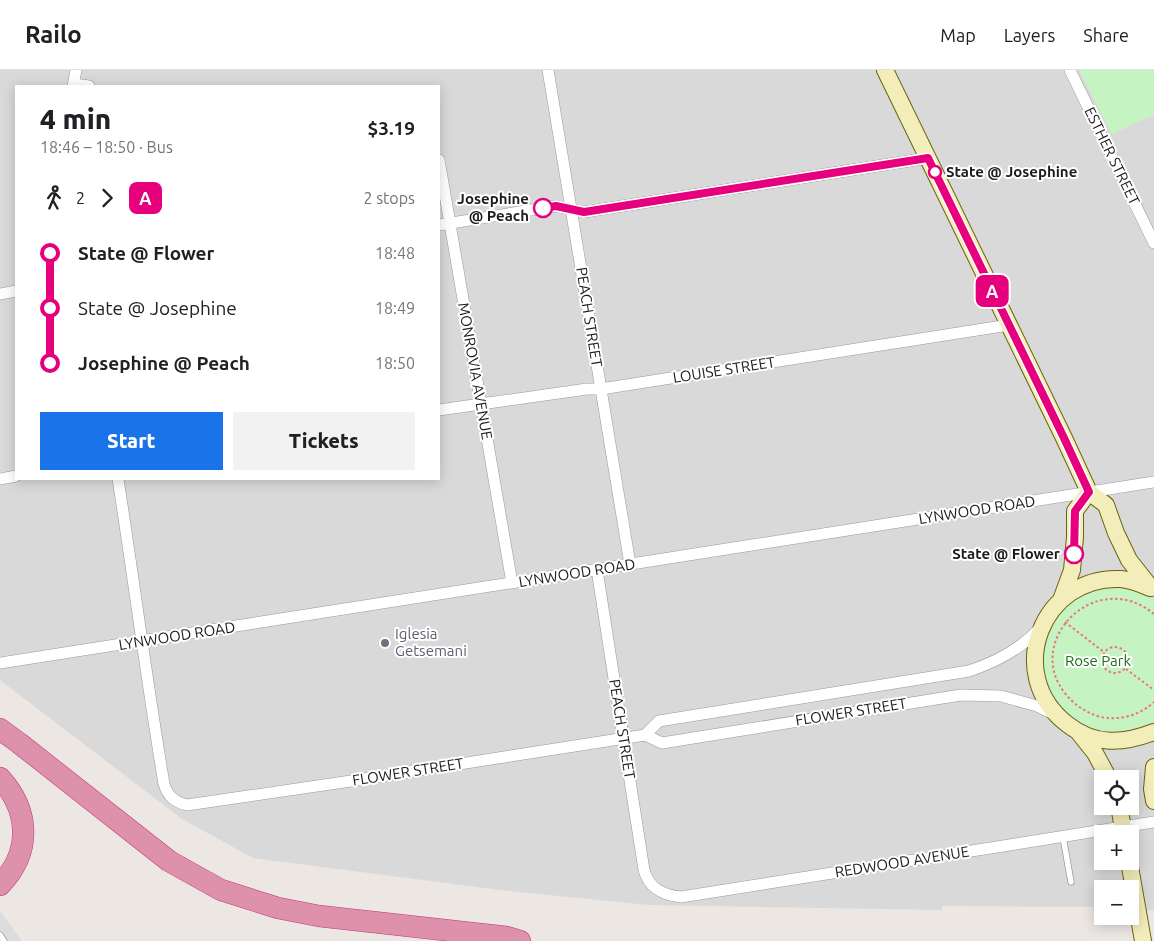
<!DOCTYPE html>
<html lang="en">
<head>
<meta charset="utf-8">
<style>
  :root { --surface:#fff; --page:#f2f2f2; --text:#202124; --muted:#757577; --line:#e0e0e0; --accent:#1a73e8 }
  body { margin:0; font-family:Ubuntu,sans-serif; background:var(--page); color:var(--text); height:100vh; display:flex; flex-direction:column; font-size:19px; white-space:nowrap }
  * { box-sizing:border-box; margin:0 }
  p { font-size:16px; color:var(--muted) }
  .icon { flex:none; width:28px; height:28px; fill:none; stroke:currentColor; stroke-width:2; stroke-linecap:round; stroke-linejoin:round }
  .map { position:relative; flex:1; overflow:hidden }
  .panel { position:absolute; left:15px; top:15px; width:425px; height:395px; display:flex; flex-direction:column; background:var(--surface); border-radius:0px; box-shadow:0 2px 12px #0003 }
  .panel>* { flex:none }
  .badge { padding:0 10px; border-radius:8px; font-size:18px; line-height:32px }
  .fabs { position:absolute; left:1094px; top:700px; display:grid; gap:10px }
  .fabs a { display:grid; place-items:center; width:45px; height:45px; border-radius:0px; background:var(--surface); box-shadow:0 2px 12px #0003; font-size:25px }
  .map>.badge { position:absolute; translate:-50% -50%; box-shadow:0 0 0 2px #fff }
  .legs { display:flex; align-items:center; gap:8px; height:55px; padding:0 25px; font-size:16px }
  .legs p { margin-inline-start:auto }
  .headline { display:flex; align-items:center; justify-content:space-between; height:85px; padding:0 25px }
  h1 { font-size:28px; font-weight:800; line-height:38px }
  .primary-button { display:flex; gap:10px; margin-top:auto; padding:10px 25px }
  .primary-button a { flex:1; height:58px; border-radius:0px; background:var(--accent); color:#fff; font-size:20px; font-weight:800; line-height:58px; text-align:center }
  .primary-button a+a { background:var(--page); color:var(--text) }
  ul { padding:0 25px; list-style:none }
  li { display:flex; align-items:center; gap:18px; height:55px; font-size:19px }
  li i { display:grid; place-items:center; width:8px; height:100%; margin:0 6px; background:currentColor }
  li i::after { content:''; width:12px; height:12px; margin:-6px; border:4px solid; border-radius:50%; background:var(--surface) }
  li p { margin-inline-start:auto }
  li:first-child i { background:linear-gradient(#0000 50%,currentColor 0) }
  li:last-child i { background:linear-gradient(currentColor 50%,#0000 0) }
  header { display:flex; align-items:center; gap:30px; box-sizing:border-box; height:70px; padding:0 25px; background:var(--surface); border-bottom:1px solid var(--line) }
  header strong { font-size:24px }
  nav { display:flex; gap:28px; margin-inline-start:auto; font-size:18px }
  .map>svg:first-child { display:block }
</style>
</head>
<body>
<header>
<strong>Railo</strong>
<nav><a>Map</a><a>Layers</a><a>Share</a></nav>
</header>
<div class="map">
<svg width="1154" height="871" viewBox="0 0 1154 871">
  <rect width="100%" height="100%" fill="#ece7e2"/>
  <path fill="#dad9d9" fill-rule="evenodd" d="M0,0H1079L1112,64L1154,44V841L1130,838V819H1102V837L942,836V840L649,835L508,821L253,788L182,749L0,610ZM16,16H439V409H16ZM1102,709H1130V736H1102ZM1102,764H1130V791H1102Z"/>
  <path fill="#c6f3c2" d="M1079,0H1154V44L1112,64Z
    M1106,518C1123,518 1140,519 1154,530V651C1049,704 990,545 1106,518Z"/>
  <path fill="#dcdcdc" d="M0,841L22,871H0Z"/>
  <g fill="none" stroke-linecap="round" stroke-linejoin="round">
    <defs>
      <path id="lane" d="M1063,767L1071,812
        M0,865L4,871"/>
      <path id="street" d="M548,0L630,494
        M1070,0L1154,173
        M74,14L89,16
        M73,16L76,0
        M439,90L512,513
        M439,155L556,136L584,142L928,88
        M0,224L16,221
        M439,340L587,319H601L1009,255
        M0,409L16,406
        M118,409C134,511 147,613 164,714C168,727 175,732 187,735L351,711L645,665L662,673L961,625L1001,626L1037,636L1054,644
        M597,500L644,800C649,818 662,825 681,827L1154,752
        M0,593L1154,412
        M645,665L659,651L969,601C996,592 1021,579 1040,558"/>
      <path id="secondary" d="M885,0L1064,368L1089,422L1106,435L1116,463L1129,490L1151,518
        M1150,518C1141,514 1131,510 1121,509C1042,505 1003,604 1067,654C1095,676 1123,674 1154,662
        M1061,530L1072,500L1075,467V441L1089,422
        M1079,663L1095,683L1109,709
        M1154,697L1152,719L1154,731
        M1119,736L1124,764
        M1129,791L1143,871"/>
      <path id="highway" d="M0,659L19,673L169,791L221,820L278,838L319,846L507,867L520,871
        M0,708C30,741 32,782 0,815"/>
    </defs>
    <use href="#lane" stroke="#999" stroke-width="7"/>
    <use href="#street" stroke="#999" stroke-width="12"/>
    <use href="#secondary" stroke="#67630f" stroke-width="18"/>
    <use href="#highway" stroke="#c6347d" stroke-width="22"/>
    <path stroke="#ec747a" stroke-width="2" stroke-dasharray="2.5 2.5" stroke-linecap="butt" d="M1154,544C1097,497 1024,569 1064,622C1074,635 1086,643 1101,647C1120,651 1140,645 1154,632
      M1065,552L1105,583
      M1102 590a13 13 0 1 1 26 0a13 13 0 1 1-26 0Z
      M1126,599L1154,620"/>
    <use href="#lane" stroke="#fff" stroke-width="5.5"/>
    <use href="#street" stroke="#fff" stroke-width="11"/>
    <use href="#secondary" stroke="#f3edba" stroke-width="16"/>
    <use href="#highway" stroke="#dd91ab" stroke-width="21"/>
  </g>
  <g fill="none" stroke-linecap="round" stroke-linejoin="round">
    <defs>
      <path id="line-1" d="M543,138L556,136L584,142L928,88L1064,368L1089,422L1075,441L1074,484"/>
    </defs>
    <use href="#line-1" stroke="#fff" stroke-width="11"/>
    <use href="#line-1" stroke="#e6007e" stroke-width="8"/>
  </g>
  <g fill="#fff" stroke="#e6007e" stroke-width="2.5">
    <circle cx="935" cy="102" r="6"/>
    <circle cx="543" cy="138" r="9"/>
    <circle cx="1074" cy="484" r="9"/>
  </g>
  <circle fill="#6b7280" stroke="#fff" stroke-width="2" cx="385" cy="573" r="5"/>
  <g text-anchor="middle" stroke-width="4" stroke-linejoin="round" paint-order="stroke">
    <g font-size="15" fill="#1c1c1c" stroke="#fff">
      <text transform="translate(1112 86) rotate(64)" y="5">ESTHER STREET</text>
      <text transform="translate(589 247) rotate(81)" y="5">PEACH STREET</text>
      <text transform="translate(724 300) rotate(-9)" y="5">LOUISE STREET</text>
      <text transform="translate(475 301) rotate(80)" y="5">MONROVIA AVENUE</text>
      <text transform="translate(977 440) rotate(-9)" y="5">LYNWOOD ROAD</text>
      <text transform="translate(577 503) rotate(-9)" y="5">LYNWOOD ROAD</text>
      <text transform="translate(177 566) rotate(-9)" y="5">LYNWOOD ROAD</text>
      <text transform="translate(851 642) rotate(-9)" y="5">FLOWER STREET</text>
      <text transform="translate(622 659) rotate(81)" y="5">PEACH STREET</text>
      <text transform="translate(408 702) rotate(-9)" y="5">FLOWER STREET</text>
      <text transform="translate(902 792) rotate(-9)" y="5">REDWOOD AVENUE</text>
    </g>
    <g font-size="15" font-weight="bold" fill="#1c1c1c" stroke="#fff" text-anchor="end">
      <text x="946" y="107" text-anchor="start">State @ Josephine</text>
      <text x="529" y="134">Josephine<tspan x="529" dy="17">@ Peach</tspan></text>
      <text x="1060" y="489">State @ Flower</text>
    </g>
    <g font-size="15" fill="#5b616d" stroke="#fff" text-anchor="start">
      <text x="395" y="569">Iglesia<tspan x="395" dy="17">Getsemani</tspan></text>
    </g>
    <g font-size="15" fill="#1c6f15" stroke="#fff">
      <text x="1098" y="596">Rose Park</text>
    </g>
  </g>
</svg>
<div class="fabs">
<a><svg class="icon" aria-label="locate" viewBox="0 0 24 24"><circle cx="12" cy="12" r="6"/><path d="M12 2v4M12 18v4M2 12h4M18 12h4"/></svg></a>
<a>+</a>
<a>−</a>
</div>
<b class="badge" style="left:992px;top:221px;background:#e6007e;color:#fff">A</b>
<section class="panel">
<div class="headline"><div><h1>4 min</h1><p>18:46 – 18:50 · Bus</p></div><b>$3.19</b></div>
<div class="legs"><svg class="icon" aria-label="walk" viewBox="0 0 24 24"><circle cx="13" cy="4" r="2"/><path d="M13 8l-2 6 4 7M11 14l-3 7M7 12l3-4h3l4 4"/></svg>2<svg class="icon" aria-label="forward" viewBox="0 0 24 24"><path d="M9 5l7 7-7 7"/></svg><b class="badge" style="background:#e6007e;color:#fff">A</b><p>2 stops</p></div>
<ul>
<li><i style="color:#e6007e"></i><b>State @ Flower</b><p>18:48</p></li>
<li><i style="color:#e6007e"></i><span>State @ Josephine</span><p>18:49</p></li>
<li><i style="color:#e6007e"></i><b>Josephine @ Peach</b><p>18:50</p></li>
</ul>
<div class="primary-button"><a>Start</a><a>Tickets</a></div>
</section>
</div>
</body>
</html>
